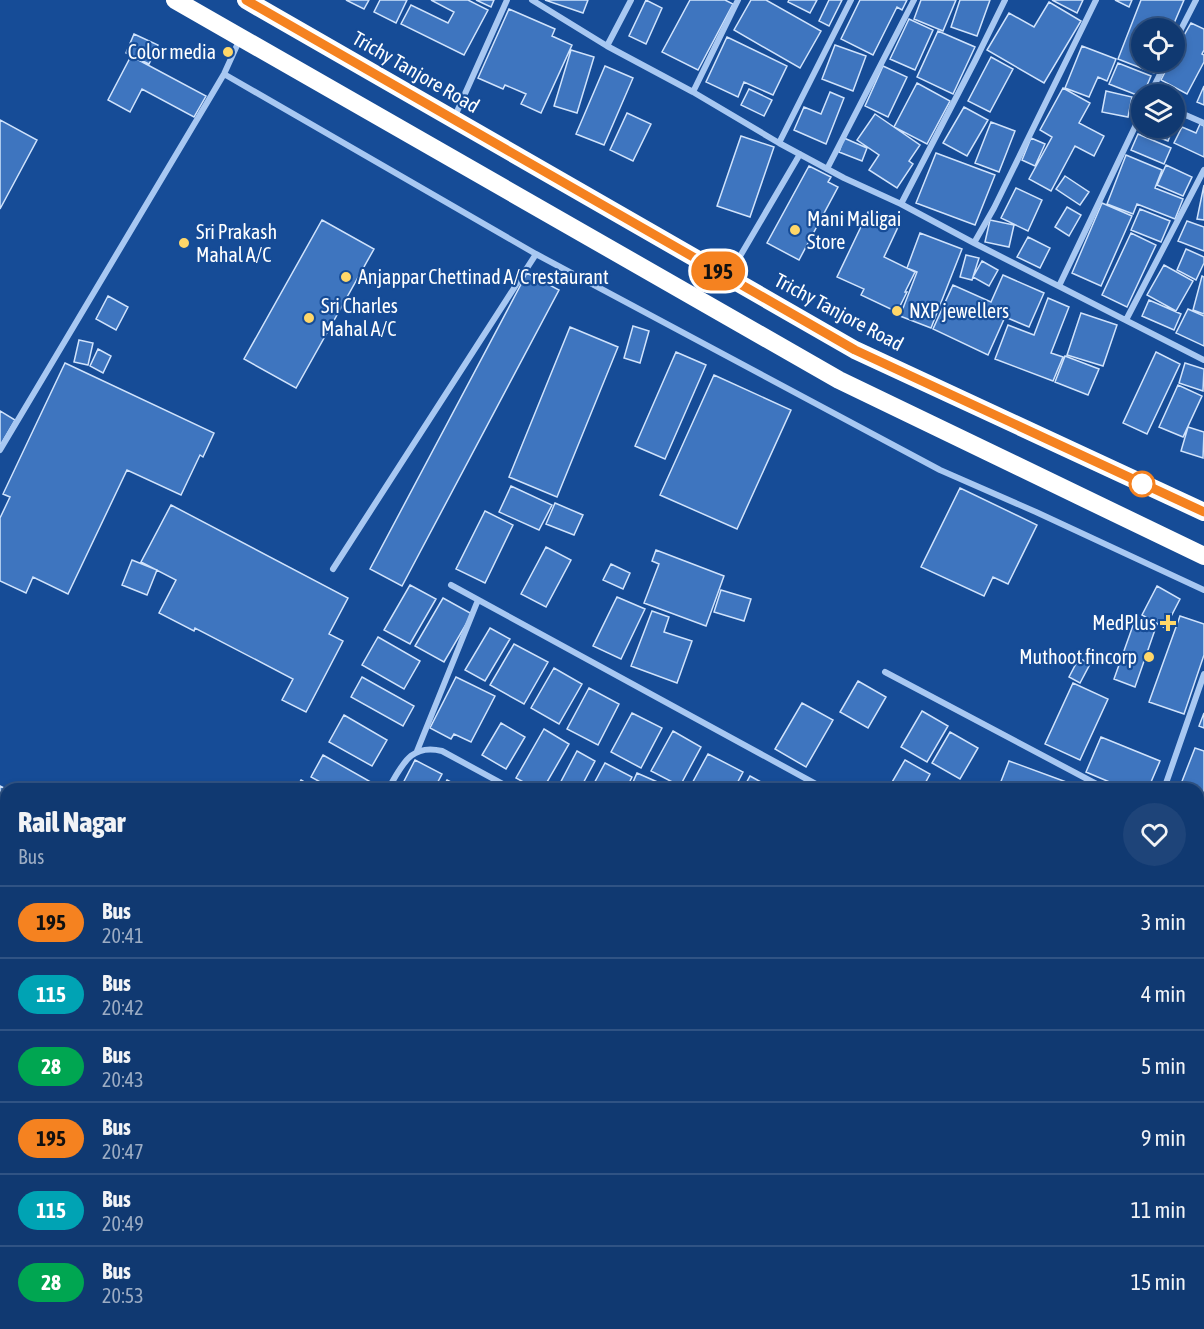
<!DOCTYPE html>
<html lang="en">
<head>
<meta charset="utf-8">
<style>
  :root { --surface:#103971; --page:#1e4479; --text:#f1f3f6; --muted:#9cacc3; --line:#305384 }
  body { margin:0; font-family:"Asap Condensed",sans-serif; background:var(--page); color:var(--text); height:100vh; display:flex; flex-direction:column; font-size:22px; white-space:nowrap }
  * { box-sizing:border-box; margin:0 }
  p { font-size:20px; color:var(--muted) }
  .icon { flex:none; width:33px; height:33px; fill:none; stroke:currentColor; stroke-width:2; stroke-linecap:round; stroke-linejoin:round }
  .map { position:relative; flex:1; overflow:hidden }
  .panel { position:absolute; left:0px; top:783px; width:1204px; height:546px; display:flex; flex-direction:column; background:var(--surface); border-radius:18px 18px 0 0; box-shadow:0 3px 9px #0003,0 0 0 2px var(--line) }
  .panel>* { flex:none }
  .badge { padding:0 12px; border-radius:20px; font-size:21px; line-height:39px }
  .controls { position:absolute; left:1131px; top:18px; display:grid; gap:12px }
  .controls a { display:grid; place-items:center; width:54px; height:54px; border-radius:50%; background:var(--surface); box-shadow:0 3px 9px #0003,0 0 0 2px var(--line); font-size:30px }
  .map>.badge { position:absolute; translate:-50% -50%; box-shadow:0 0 0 3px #fff }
  .round { display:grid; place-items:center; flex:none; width:63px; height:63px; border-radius:32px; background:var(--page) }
  .headline { display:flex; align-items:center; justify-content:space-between; height:102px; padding:0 18px }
  h1 { font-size:28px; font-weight:800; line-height:45px }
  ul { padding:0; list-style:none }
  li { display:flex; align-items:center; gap:18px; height:72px; padding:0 18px; border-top:2px solid var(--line) }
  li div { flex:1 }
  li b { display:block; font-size:22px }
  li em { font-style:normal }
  li .badge { min-width:66px; font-weight:700; text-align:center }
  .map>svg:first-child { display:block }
</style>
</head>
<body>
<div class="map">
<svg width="1204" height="1329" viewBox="0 0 1204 1329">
  <rect width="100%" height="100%" fill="#164c97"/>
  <path fill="#3e75bf" stroke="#d0e3fc" stroke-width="1.5" d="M346,0H369L364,9Z
    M380,0H407L396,23L374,12Z
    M431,0H468L488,10L464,55L401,24L411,5L448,23L454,12Z
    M476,0H494L491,7Z
    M545,0H588L583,13Z
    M646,0L662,8L646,44L629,36Z
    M690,0H725L733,4L698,70L662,52Z
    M751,0H766L821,31L800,68L734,30Z
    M789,0H817L810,13L788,2Z
    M829,0H842L829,26L819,21Z
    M860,0H907L902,10L897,7L873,55L841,39Z
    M921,0H956L943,31L914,19Z
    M960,0H990L977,36L951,27Z
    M1052,0H1083L1077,13Z
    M1115,0H1132L1129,7Z
    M1141,0H1184L1172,28H1142V62H1158L1154,73L1118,59Z
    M1049,2L1081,21L1044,83L987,50L1009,13L1034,27Z
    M509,9L555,29L552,36L572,45L541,113L521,104L526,94L505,85L503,89L478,78Z
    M909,19L933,30L915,70L890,59Z
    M1191,23L1204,29V50L1202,54L1204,55V62L1187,94L1161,80L1170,62H1174V53Z
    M938,31L975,47L953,94L917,77Z
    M134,34L158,45L149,64L126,53Z
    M727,37L787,66L773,95L744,82L738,97L706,82Z
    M835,45L866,56L853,91L822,79Z
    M1082,46L1116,59L1107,81L1098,77L1089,97L1065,88Z
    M571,50L594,57L577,113L554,106Z
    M131,56L206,96L194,117L142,89L130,112L108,100Z
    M991,57L1013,69L990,112L968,101Z
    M1118,63L1151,76L1142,97L1109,84Z
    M605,66L633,78L604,145L576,134Z
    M883,66L907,77L888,117L865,106Z
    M917,83L950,101L927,144L894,127Z
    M1204,86V105L1197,102Z
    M1063,88L1090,103L1079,123L1104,136L1094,156L1075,146L1051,191L1029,179L1052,137L1040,130Z
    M749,89L772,100L764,116L741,105Z
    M1106,91L1132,97L1128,117L1102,112Z
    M830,92L844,98L826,144L794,130L804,107L821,114Z
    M964,107L988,120L967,156L943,143Z
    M627,113L651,124L633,161L610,150Z
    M875,114L920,145L909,161L913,164L897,188L869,170L879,155L857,140Z
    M0,120L37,140L0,209Z
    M991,122L1015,131L999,172L975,163Z
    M1200,124L1204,126V157L1174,143L1182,127L1196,133Z
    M1142,126V128H1173L1168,141L1140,130Z
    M1138,134L1171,148L1164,164L1131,150Z
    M741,136L774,147L750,217L717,206Z
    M844,138L867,148L862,161L839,152Z
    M1031,138L1045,144L1035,166L1022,160Z
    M936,153L995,175L975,225L916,203Z
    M1126,155L1162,170L1155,188L1183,199L1175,219L1137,204L1133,214L1107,204Z
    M1166,165L1192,177L1183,196L1157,185Z
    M809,166L831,177L828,182L838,187L799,260L767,243Z
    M1065,176L1089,192L1080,205L1056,189Z
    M1204,185V220L1197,219Z
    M1016,188L1042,200L1028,231L1001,218Z
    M1102,203L1132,216L1101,286L1072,273Z
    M1067,207L1081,215L1069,236L1055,227Z
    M1140,209L1170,221L1161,242L1131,230Z
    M868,212L898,227L884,257L915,272L905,292H907L897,312L861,295L864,289L837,277Z
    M322,220L374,249L296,388L244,359Z
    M990,220L1014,225L1009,247L985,242Z
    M1187,221L1204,227V251L1178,241Z
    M920,233L962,249L931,328L900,316L917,272L907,268Z
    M1131,233L1156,245L1127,307L1102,295Z
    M1028,237L1050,248L1040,268L1017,257Z
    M1186,249L1204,257V263L1196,280L1177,270Z
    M966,255L979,258L972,280L960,277Z
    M982,261L998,270L989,286L973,277Z
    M1164,265L1193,281L1176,311L1147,295Z
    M527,273L559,290L402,586L370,569Z
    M1003,275L1044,293L1029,327L1005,317L988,355L933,329L953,285L991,302Z
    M1202,276L1204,277V314L1193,310Z
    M108,296L128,307L116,330L96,319Z
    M1048,298L1069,307L1051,353L1063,357L1053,381L995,359L1008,325L1034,335Z
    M1149,300L1181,314L1174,330L1142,316Z
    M1188,309L1204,316V346L1176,333Z
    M1081,313L1117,325L1103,366L1067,355Z
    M633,326L649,331L640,363L624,358Z
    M570,327L618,347L557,497L509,477Z
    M79,340L93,343L88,365L74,362Z
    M98,349L111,356L103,373L90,366Z
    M676,352L706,365L665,459L635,446Z
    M1156,352L1180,364L1147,434L1123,423Z
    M1065,356L1099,369L1088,395L1055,382Z
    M65,363L214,433L203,457L200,455L181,495L127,470L68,594L33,577L26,593L0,581V518L10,497L3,494Z
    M1185,363L1204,369L1203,391L1179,383Z
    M714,375L791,410L737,529L660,495Z
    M1178,385L1202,396L1183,437L1159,427Z
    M0,411L15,420L0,446Z
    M1188,427L1204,432L1203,458L1181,451Z
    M511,486L552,505L539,530L499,512Z
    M960,488L1037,525L1008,584L993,577L984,596L921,567Z
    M555,503L583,515L574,535L546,524Z
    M171,505L348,598L329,634L343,641L306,712L282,700L293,679L195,628L194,631L159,613L176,580L141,562Z
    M485,511L513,525L485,583L456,569Z
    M546,547L571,560L546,607L521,594Z
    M656,550L724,576L706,626L644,603L659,564L652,561Z
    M132,560L157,570L147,595L122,585Z
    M611,564L630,573L623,589L603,580Z
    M410,585L436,599L410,644L384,630Z
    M1157,586L1180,599L1165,628L1142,615Z
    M721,590L751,599L744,621L714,612Z
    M617,597L645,609L621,659L593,646Z
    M443,598L472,614L444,662L415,646Z
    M652,611L669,617L664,632L692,641L677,683L631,666Z
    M1180,616L1204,624V655L1184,714L1149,702Z
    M1136,617L1157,624L1135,687L1114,679Z
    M490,628L510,639L485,681L465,670Z
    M378,637L420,661L404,689L362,665Z
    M514,644L548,662L524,704L490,685Z
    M1079,658L1090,664L1080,683L1069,677Z
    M554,668L582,684L559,724L531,708Z
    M362,677L414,706L403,726L351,697Z
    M456,677L495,696L471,742L454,734L451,739L430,728Z
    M858,681L886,697L868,728L840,712Z
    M1073,683L1108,699L1080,760L1045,744Z
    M589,688L619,704L598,745L567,729Z
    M802,703L833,720L806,767L775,749Z
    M922,711L948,726L927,762L901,747Z
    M632,713L662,728L641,768L611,752Z
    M1204,713V728L1199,726Z
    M344,715L387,740L372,766L329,742Z
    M501,723L525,737L506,769L482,755Z
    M544,729L569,744L543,789H536L516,778Z
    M673,731L701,747L680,786L651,771Z
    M950,732L978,748L960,779L932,763Z
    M1101,737L1160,761L1148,789H1126L1086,772Z
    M1195,748L1204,751V813L1198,811V789H1179Z
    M577,751L595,761L580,789H557Z
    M708,754L743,772L734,789H689Z
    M323,755L376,785L373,789H333L311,777Z
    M415,760L442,774L434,789H400Z
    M905,760L930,774L922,789H888Z
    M1009,761L1069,783L1067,789H998Z
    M605,763L632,777L626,789H591Z
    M637,773L662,784L660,789H630Z
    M750,776L774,789H743Z
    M301,780L316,789H296Z
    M447,780L464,789H442Z
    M0,786L6,789V821L0,818Z
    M1198,816L1204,818V862L1198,860Z
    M0,835L6,838V870L0,867Z
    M1201,915L1204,916V969L1198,968V924Z
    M0,1004L6,1006V1061L1,1074Z
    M1198,1017L1204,1019V1066L1198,1063Z
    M0,1092L6,1095V1123L0,1119Z
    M0,1142L6,1145V1151L0,1164Z
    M1199,1187L1204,1189V1232L1198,1230Z
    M1198,1237L1204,1240V1281L1198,1279Z
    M1198,1286L1204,1288V1328L1192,1323H1198Z
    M0,1288L6,1292V1315L0,1325Z
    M192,1323H244L241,1329H189Z
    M253,1323H258L268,1329H250Z
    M423,1323H471L482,1329H420Z
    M615,1323H630L627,1329Z
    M638,1323H688L684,1329H635Z
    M753,1323H787L783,1329H750Z
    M800,1323H833L841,1328L840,1329H797Z
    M904,1323H920L917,1329Z
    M970,1323H998L1011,1329H967Z
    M1057,1323H1108L1107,1329H1055Z
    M1147,1323H1177L1192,1329H1144Z"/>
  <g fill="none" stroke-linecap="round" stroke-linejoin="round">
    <path stroke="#a8c8f2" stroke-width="6" d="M532,0L607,46L693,92L779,143L844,178L901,204L974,243L1204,360
      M1174,43L1196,0
      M607,46L631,0
      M224,74L536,254L940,470L1036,512L1204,590
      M693,92L738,0
      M1150,94L1166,62
      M1174,110L1204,123
      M455,116L507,0
      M779,143L851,0
      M827,169L914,0
      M901,204L975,61L1005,0
      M974,243L994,208L1096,0
      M729,275L800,154
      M1059,286L1142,112
      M1126,320L1204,170
      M0,450L211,96L224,74L239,41
      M333,569L536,254
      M451,585L825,789
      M885,672L1106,789
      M417,751L478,600
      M388,789C402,766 410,743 442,751L512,789
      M1164,789L1204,674
      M0,984L6,986
      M1198,1173L1204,1158
      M0,1178L6,1169
      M146,1323L157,1329
      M600,1323L610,1329
      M890,1323L901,1329
      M28,1329L32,1323
      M952,1329L955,1323
      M1140,1329L1142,1323"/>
    <path stroke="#fff" stroke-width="18" d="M175,0L839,380L1204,556
      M246,0L855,350L1204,512"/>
  </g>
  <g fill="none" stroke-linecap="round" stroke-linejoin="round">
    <defs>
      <path id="line" d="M246,0L855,350L1204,512"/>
    </defs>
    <use href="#line" stroke="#fff" stroke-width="14"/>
    <use href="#line" stroke="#f58220" stroke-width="9"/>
  </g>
  <g fill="#ffd769" stroke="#164c97" stroke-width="2">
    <circle cx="228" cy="52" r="6"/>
    <circle cx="795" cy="230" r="6"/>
    <circle cx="184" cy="243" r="6"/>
    <circle cx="346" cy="277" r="6"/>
    <circle cx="897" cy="311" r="6"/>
    <circle cx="309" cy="318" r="6"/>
    <path d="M1165 614h6v6h6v6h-6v6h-6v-6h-6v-6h6z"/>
    <circle cx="1149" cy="657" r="6"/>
  </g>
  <circle fill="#fff" stroke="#f58220" stroke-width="3" cx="1142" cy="484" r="12"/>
  <g text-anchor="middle" stroke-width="4.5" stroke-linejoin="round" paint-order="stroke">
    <g font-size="20" fill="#fff" stroke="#164c97" text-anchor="start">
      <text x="216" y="59" text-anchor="end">Color media</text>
      <text x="807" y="226">Mani Maligai<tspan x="807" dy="23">Store</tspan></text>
      <text x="196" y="239">Sri Prakash<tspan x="196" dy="23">Mahal A/C</tspan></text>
      <text x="358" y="284">Anjappar Chettinad A/C restaurant</text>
      <text x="321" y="313">Sri Charles<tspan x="321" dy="23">Mahal A/C</tspan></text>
      <text x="909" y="318">NXP jewellers</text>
      <text x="1156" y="630" text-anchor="end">MedPlus</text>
      <text x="1137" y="664" text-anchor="end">Muthoot fincorp</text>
    </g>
    <g font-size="20" fill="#fff" stroke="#164c97">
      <text transform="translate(416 72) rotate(30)" y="7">Trichy Tanjore Road</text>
      <text transform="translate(839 312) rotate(28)" y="7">Trichy Tanjore Road</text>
    </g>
  </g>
</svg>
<div class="controls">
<a><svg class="icon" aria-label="locate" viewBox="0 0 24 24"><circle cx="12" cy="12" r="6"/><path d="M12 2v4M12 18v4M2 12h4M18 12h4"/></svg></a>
<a><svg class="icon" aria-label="layers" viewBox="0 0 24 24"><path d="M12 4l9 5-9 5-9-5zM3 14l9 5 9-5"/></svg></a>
</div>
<b class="badge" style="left:718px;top:271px;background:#f58220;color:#111">195</b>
<section class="panel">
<div class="headline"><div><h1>Rail Nagar</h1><p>Bus</p></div><a class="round"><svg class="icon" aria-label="heart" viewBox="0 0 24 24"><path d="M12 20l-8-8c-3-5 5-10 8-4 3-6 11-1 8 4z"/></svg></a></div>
<ul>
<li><span class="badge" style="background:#f58220;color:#111">195</span><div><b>Bus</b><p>20:41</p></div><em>3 min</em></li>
<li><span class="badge" style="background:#00a3b4;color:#fff">115</span><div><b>Bus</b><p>20:42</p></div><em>4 min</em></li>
<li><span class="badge" style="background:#00a651;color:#fff">28</span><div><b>Bus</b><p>20:43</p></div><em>5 min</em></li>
<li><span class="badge" style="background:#f58220;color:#111">195</span><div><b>Bus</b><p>20:47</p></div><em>9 min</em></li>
<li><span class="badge" style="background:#00a3b4;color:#fff">115</span><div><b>Bus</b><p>20:49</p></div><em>11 min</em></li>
<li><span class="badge" style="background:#00a651;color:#fff">28</span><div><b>Bus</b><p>20:53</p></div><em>15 min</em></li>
</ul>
</section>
</div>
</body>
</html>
